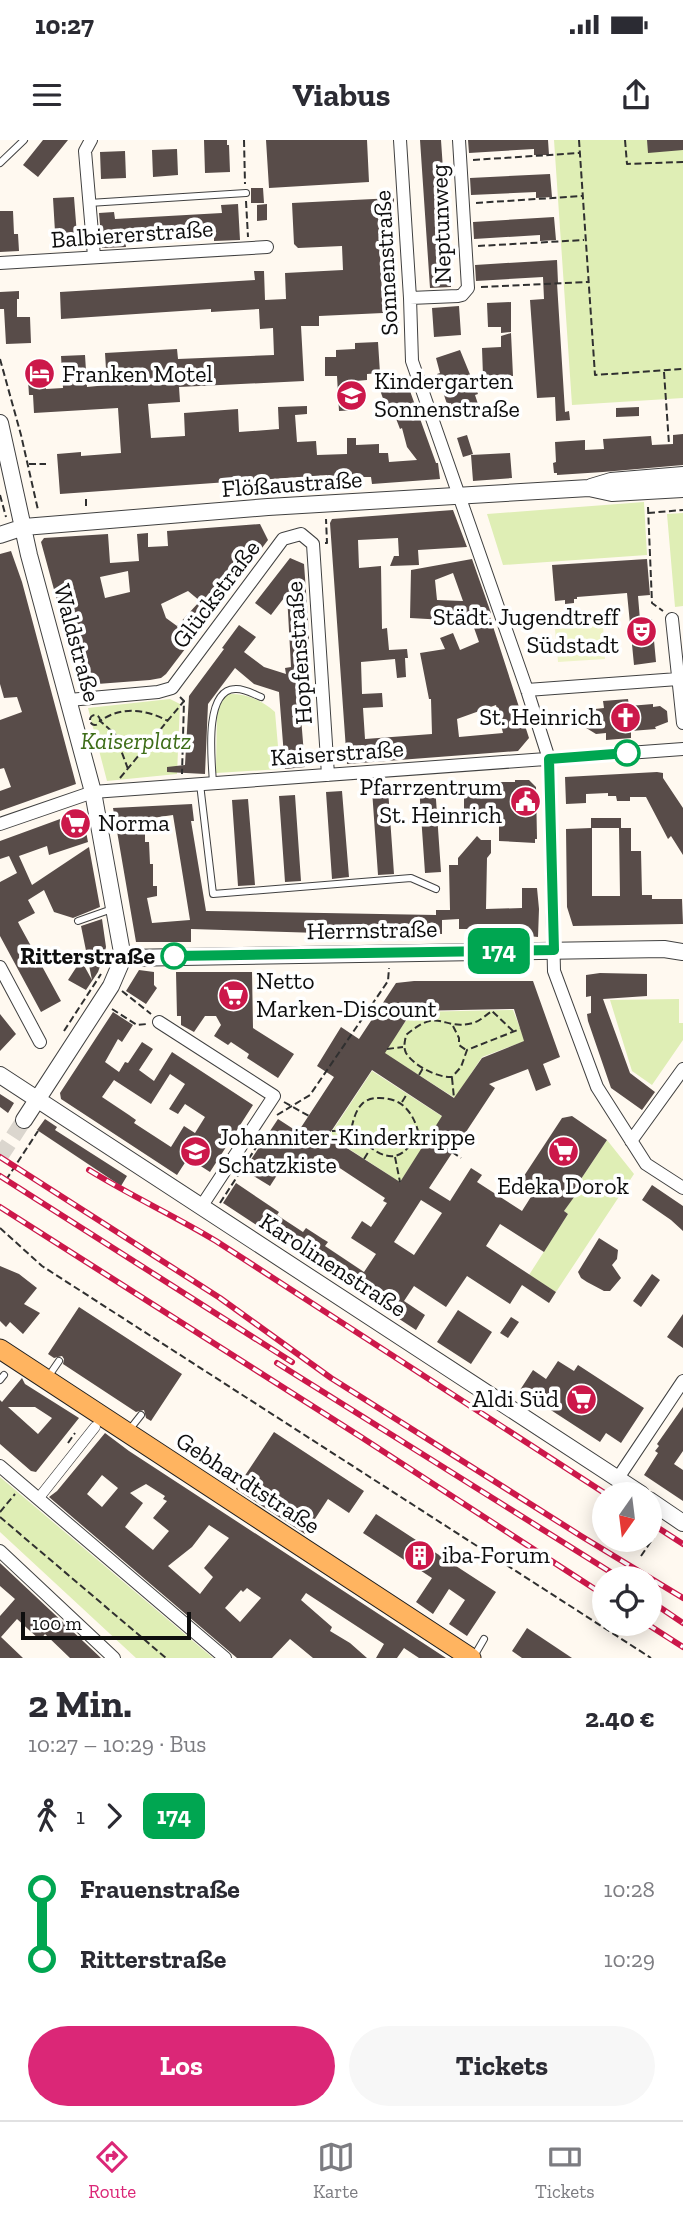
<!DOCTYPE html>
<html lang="de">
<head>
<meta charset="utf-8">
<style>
  :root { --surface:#fff; --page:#f7f7f7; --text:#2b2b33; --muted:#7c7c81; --line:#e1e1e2; --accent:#db2777 }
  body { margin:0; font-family:"Zilla Slab",serif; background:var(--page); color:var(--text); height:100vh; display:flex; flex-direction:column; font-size:26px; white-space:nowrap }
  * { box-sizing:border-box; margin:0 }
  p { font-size:23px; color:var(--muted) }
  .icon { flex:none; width:38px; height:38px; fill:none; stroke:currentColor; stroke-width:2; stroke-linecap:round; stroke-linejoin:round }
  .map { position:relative; height:1518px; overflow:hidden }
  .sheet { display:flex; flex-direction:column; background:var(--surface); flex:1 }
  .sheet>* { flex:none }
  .badge { padding:0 14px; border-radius:10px; font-size:24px; line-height:46px }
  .needle { width:46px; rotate:194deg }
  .controls { position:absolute; left:592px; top:1342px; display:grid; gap:14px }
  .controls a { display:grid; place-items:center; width:70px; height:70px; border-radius:50%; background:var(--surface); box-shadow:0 4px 18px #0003; font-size:35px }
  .scale { position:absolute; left:21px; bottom:18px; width:170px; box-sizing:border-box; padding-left:7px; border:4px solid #0e0e0e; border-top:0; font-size:19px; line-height:24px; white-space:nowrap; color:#0e0e0e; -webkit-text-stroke:5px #fff; paint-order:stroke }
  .map>.badge { position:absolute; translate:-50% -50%; box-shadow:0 0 0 4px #fff }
  .legs { display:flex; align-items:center; gap:10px; height:77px; padding:0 28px; font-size:23px }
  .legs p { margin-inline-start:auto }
  .summary { display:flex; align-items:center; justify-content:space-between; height:119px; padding:0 28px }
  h1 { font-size:38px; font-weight:800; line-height:52px }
  .button { display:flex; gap:14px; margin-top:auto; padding:14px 28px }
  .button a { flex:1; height:80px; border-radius:42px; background:var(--accent); color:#fff; font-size:28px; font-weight:800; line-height:80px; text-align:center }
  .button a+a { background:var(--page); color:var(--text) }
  ul { padding:0 28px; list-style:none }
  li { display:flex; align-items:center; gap:24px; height:70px; font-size:26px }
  li i { display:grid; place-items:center; width:10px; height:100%; margin:0 9px; background:currentColor }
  li i::after { content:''; width:18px; height:18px; margin:-9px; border:5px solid; border-radius:50%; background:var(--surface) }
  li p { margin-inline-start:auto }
  li:first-child i { background:linear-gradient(#0000 50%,currentColor 0) }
  li:last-child i { background:linear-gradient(currentColor 50%,#0000 0) }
  .status { display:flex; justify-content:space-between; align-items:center; height:49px; padding:0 35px; background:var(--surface); direction:ltr }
  .status svg { height:19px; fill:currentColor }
  header { display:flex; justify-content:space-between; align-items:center; height:91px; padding:0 28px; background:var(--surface); font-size:32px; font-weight:800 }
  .tab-bar { display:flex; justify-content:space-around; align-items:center; height:98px; border-top:2px solid var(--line); background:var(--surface); font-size:19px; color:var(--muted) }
  .tab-bar a { display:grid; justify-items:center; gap:4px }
  .tab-bar .on { color:var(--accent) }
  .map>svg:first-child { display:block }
</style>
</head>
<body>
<div class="status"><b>10:27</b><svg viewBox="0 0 49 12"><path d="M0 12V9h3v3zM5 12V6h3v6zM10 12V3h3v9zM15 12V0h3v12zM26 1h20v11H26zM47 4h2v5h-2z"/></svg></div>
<header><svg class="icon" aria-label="menu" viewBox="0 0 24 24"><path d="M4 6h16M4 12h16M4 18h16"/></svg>Viabus<svg class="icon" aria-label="share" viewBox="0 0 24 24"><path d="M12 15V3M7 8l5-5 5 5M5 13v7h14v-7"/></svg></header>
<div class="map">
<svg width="683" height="1518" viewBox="0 0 683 1518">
  <rect width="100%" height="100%" fill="#fff9f0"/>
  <path fill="#dfeeb5" d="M554,0H683V258L572,265Z
    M644,362L647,415L503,425L487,374Z
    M683,373V466L675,467L667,374Z
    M226,554C245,553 261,559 275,572L280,629L216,633L217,571Z
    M170,559L180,564L177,634L107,641L88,568Z
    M679,859V883H683V900L652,945L632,931L610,860Z
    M513,870L525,901L482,917L455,958L384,913L412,872Z
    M372,931L443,977L400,1042L329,996Z
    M607,1000L634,1034L556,1152L529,1135L568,1074L564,1071L576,1053L573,1051Z
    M0,1337L213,1518H136L0,1392Z"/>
  <path fill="#eff4c8" d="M603,485L605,519L558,522L555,489Z"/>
  <path fill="#584c49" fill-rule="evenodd" d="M43,0H68L38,37L23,25Z
    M204,0H227V5H229L230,32L205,33Z
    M266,0H367L369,42L269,48Z
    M420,0H441L451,147L430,148Z
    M468,0H548L549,15H534V9L469,13Z
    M647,0H683V10L648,13Z
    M177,9L178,35L153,37L152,10Z
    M125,11L126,38L101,39L100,12Z
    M550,34L552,57L536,58V52L471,55L470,38Z
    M251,48H263L264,63H251Z
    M74,57L78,108L56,109L53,58Z
    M394,58V112L380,113L383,173L319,176V186H301L304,241L179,247L180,262L148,264L151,298L185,296L184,273L238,269L239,292L279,289L278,267L307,266V274L295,275L297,302L316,301L317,315L347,314V298H356V305L379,304V313H388L389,322L417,320L407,307L402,288L400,289L392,268L387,270L380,250L406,240L436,323H438L440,339L372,344L371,337H354L355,345H344V340L327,341V335L60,354L57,314L81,312V316L121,313L118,268L34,273L33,255H29L27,224L45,223L46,249L63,248L61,216L85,215L87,247L107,245L105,213L177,209L178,219L274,215L273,188L260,189L259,169L211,172V169L61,179L60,152L255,140L254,131H264L265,160L286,159L285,133L343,130L342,106L298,108L294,104L292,63Z
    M238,64L240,100L214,101V96L125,100L126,107L102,108L99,73L114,72L115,79L222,73L221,65Z
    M267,64V80L257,81V65Z
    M0,71H13L14,94H18L19,111L0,112Z
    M554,77L556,100L540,101V95L474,99L473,82Z
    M557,120L558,143H557L565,272L569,271L570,280L556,281L555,257L537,258L530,160L544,159L543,137L476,141L475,125Z
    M19,151V159H17V177H30L31,203L6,204L4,169H0V152Z
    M511,162V192L501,193V187H488L487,163Z
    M459,166L461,195L434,197L432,168Z
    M388,169H398L399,189L389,190Z
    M511,193L513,236H483L482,208L501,207V196Z
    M378,202L380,233L367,234V240L355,241L357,270L339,271L337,236H325V217H336V210L355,209V203Z
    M460,210L478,254L475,255L480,270L456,278L451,263L447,264L437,234L440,233L436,218Z
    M639,267V276L616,277V268Z
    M683,294V325L603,332L557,335V333H554L553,323L556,322L555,302L585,300V310L604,309L603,299L651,296L652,305L673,304V295Z
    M467,295L473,314L463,317L457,298Z
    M510,313L512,338L473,341L471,315Z
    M453,370L467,407L418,410L419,425L390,426L394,416H399L398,398L358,400L359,428L381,426L382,489L387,488L389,510L407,509L408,518H405L406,537L397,538L395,519L361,522L362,554L382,553L383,567L363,568L365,599L432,594L431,559H429L420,513L445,509L440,498L453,493L460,510L479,502L473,485L481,482L410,478L411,430L472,419L491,473L489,474L529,598L518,611L347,624L330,383L332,379ZM453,433L463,461L437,460L435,440ZM496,565L503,593L459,597L457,579Z
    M260,384L268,400L166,534L161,538L150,540L84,545L79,541L41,402L44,398L108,394L110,423L139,421L137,394L148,393V407L168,406L167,391ZM128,431L130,452L105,458L100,437ZM188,451L200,461L177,486L166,478L161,464Z
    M11,411L22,442L76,644L0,671V651L11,647L4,628L0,629V580L22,572L17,557L4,558L0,544V414Z
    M290,418L304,424L308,479L311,539L298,540L305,627L285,629L279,552L254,544L235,528L208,564L205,634L167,632V627L185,625L189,556L224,509L222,508L239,485L256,497L244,512L264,527L286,534L285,528L291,527L287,454L271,475L255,463Z
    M647,419L650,455L638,456L640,480L652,479L656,522L634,525L627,453L577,457V459H574V463L565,464V460L555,461L552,425Z
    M628,559L629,566L653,564V567L660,566L667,571L668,582L655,587L656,589L631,591V598L606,600V593L596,594L583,586L582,580L585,575L595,569L604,568L603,561Z
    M657,632L663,633V638L683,668V715L671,696L668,699L646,657H630V661H617L616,656H608V653L586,654V663L566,664L565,637Z
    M515,640H529L536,647L537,699H535V703L499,701V678H464V645H470V642H515Z
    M435,645L441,732L425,733L419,646Z
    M388,649L394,734L378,735L372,650Z
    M342,651L349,737L332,739L326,652Z
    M295,655L301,741L285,742L279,656Z
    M248,659L255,745L238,746L232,660Z
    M192,664L194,681H191L206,771L436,775V770H450L449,725H458V718L477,696L481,700H491V713L487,718L486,769L522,768V748H537L539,769L538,797L510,794L469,795V789H459V779L442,780V794H352L191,789V802H136L113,668ZM173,675L190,780L152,783L147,758L157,756V746H153V724H150L149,702H145V679Z
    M82,671L88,702L49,715L47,706L19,716L32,745L89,707L100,767L73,778L54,772L44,750L28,760L35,773L18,782L20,786L61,861L41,872L0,796V742L17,733L9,716L0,719V701Z
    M591,678H621V688H592V756H620L619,688H631V711H641L642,755H652V759H682L683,784L573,786L567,767L566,689L591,688Z
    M102,779L106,807L104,815L98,832L86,850L68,840L81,820L92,840L81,786Z
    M139,830L154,832V845L157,848L146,864L126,851Z
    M176,832H252L253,888L294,914L278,938L247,918L249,914L231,902L228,905L214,896L221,885L216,876H205L194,892L181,885V876H177Z
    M600,833L647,834V856L603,859L630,933L655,952L642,970L611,948L588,881L587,874L591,873V856L586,857V835Z
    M414,841H533L560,917L543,924L551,945L536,951L528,929L489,944L495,948L429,1048L450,1061L471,1028L482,1035L477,1042L522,1071L534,1052L520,1042L562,978L572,976L607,1000L573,1051L577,1053L564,1071L568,1074L544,1112L500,1084L486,1106L556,1152L549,1163L522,1145L510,1164L467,1136L446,1167L414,1146L404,1161L425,1175L416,1190L223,1063L236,1043L279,1072L277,1075L303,1092L306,1088L323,1099L328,1102L325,1106L364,1132L376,1114L351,1098L362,1081L371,1087L387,1063L383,1061L385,1058L320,1015L319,1018L315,1016L306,1030L288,1018L270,1046L244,1030L278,979L298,992L334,937L317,926L341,887L359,899L396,843ZM514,869L524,901L482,918L454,958L385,913L412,871ZM372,930L442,976L400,1042L328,996ZM421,1060L442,1073L414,1115L394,1102Z
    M113,872L133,885L122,902L118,899L105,922L119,932L125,922L128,923L142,902L153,909L139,930L154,941L172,912L253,965L210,1032L188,1018L177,1035L61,959L60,953ZM170,934L185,944L169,969L178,974L185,964L205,977L195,993L184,986L171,1007L134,983L136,980L129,975L102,957L114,940L151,964Z
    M0,874L16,894L0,911Z
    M0,954L14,963L8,973L0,967Z
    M45,979L57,987L55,990L127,1036L121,1046L37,990Z
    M652,1045L683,1066V1091L671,1080L642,1060Z
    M599,1098L618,1110L617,1119L612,1125L621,1138L610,1151H604L587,1142L581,1138L578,1132Z
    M0,1126L19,1134L37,1148L24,1164L40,1173L23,1194L10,1182L6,1187L0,1181Z
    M652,1134L660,1140L641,1167L633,1161Z
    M79,1167L182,1234L151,1281L146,1278L144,1270L136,1272L63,1224L64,1219L62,1216L54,1218L48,1214Z
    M458,1170L492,1192L471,1224L437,1202Z
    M683,1174V1208L667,1197Z
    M511,1177L519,1182L508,1198L500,1193Z
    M558,1221L574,1231L578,1225L644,1268L621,1303L606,1293L600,1302L520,1250L533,1230L546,1239Z
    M22,1238L25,1244L79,1278L36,1332L31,1331L0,1304V1260L2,1262ZM8,1267H35L52,1278L38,1294Z
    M683,1267V1311L674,1324L683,1330V1361L644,1335L658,1313L655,1311L659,1306L657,1304Z
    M274,1292L364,1351L349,1373L328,1359L305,1394L236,1349Z
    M105,1293L129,1311L446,1518H419L404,1508L397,1518H376L384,1504L306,1453L301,1460L332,1487L330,1491L350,1503L367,1518H313L290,1499L272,1518H237L49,1357L57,1351ZM102,1335L118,1348L102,1367L87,1354ZM146,1344L165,1356L163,1359L167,1361L153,1378L169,1391L153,1410L125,1387L143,1363L130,1353ZM209,1385L229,1398L204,1428L213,1437L200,1454L168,1426L192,1407ZM247,1448L261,1458L240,1482L225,1468L241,1450L243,1452Z
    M376,1374L496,1452L467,1496L449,1484L465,1460L449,1449L433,1474L416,1462L432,1438L363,1393Z
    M0,1423L101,1518H70L45,1494L40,1500L17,1479L1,1497L23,1518H0V1476L15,1459L0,1446Z
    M527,1488L572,1518H522L512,1511Z"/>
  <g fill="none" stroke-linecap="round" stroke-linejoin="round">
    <path stroke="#dbd6ce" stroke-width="16" stroke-dasharray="16 8" stroke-linecap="butt" d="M0,1017L24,980"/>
    <defs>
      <path id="service" d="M0,23L24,0
        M89,63L246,53
        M213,643C212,623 203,550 235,549C244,548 253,554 261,557
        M200,644L213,754L411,738L436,749
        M78,781L112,769
        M48,1237L59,1221
        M0,1240L4,1235
        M130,1289L141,1275
        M473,1518L484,1499"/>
      <path id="pedestrian" d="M38,1359L95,1287"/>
      <path id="minor" d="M91,0L85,11L94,116
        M400,0L410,158L412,221L527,550L549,619L554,831L597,947L646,1024L683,1048
        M0,123L267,107
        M410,158L458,156L462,155L468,148L459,0
        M672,479L683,583
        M527,550L678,539
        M69,560L158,552L172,548L283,399L301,394L313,404L328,635
        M0,684L93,652L683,609
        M0,827L40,902
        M159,882L274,956L201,1067
        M631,1001L683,929
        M0,1326L225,1518
        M618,1338L683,1241
        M0,1411L114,1518"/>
      <path id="tertiary" d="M0,283L29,415L93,652L123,818L111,846L24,980
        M591,347L611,341L683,335
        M0,395L24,387L268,367L589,348L612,353L683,349
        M123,818L664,809L683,812
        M0,935L641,1354
        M649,1360L683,1383"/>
      <path id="primary" d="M0,1209L471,1518"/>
    </defs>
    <use href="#service" stroke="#414141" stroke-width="8"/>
    <use href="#pedestrian" stroke="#414141" stroke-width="11"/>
    <use href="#minor" stroke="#414141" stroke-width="14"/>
    <use href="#tertiary" stroke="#414141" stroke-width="18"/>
    <use href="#primary" stroke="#1f1f1f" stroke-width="21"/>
    <path stroke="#303030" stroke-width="2" stroke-dasharray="7 3.5" stroke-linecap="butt" d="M244,0L245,44
      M579,0L595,235L683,229
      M625,0L627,24L683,22
      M473,20L579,13
      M246,61L248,97
      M476,63L582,56
      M478,106L584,100
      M481,147L588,142
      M0,219L21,295L38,370
      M664,232L669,304
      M29,324H46
      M0,355L6,377
      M86,359V368
      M648,367L652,463L663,471
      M648,373L683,370
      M325,403H327L326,379
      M180,557L184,561L182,634
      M90 580a5 5 0 1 1 10 0a5 5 0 1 1-10 0Z
      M128,629L115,594L100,581C121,566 146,569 168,581
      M120,638L184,561
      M122,851L151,874
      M112,869L137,885L147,884
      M435,878V872
      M453,886L459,898V905L466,910
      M64,891L101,834
      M513,891L492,871C486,875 480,881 473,883C441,891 440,866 406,895C405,901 403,907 406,913C414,926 438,938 452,937L461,927L467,910L520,889
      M387,909L403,907
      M419,935L423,928
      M452,938L454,958
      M284,962L309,976
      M402,962L407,954
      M277,975L310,955L388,841L389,828
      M332,991L351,990C375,1014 399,1034 418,991C412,970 400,957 377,958C372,958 366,960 362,964C355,971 353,982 351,990
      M419,991L429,998
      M452,1012L461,1018
      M395,1017L400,1042
      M364,1019L369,1011
      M6,1040L38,991
      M220,1063L257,1006
      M0,1088L42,1126L651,1518
      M68,1303L75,1293
      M0,1372L15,1354
      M0,1377L166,1518
      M641,1416L654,1397"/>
    <use href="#service" stroke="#fff" stroke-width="6"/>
    <use href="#pedestrian" stroke="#fff" stroke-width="10"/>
    <use href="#minor" stroke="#fff" stroke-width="12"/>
    <use href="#tertiary" stroke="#fff" stroke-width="16"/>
    <use href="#primary" stroke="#ffb460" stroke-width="19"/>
    <defs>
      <path id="rail" d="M0,1017L220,1158L331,1238L581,1396L683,1458
        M89,1030C131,1056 175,1076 216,1101L606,1354
        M0,1036L292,1222
        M0,1067L361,1297L604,1455
        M277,1223L620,1438
        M649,1382L683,1404
        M649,1460L683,1483
        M647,1484L683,1507"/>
    </defs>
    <use href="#rail" stroke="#cc184a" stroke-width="6"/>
    <use href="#rail" stroke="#fff" stroke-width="3.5" stroke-dasharray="10" stroke-linecap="butt"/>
  </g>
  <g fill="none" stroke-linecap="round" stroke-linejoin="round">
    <defs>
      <path id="line-1" d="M174,816L554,810L549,619L627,613"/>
    </defs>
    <use href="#line-1" stroke="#fff" stroke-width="16"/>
    <use href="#line-1" stroke="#00a651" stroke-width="10"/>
  </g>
  <defs>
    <symbol id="hotel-disc" viewBox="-11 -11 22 22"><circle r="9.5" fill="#cc184a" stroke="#fff"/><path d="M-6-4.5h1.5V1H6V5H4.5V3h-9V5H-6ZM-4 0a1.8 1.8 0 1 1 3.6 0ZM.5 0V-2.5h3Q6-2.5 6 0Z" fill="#fff"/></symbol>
    <symbol id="school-disc" viewBox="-11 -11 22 22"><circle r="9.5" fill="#cc184a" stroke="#fff"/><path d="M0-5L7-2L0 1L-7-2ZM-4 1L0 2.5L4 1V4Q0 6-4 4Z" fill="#fff"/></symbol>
    <symbol id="theatre-disc" viewBox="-11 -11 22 22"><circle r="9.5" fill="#cc184a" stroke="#fff"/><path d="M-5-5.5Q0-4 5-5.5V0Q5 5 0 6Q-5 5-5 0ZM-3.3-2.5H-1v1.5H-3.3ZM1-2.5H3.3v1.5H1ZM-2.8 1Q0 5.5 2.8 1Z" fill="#fff"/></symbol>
    <symbol id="church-disc" viewBox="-11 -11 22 22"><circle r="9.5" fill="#cc184a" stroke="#fff"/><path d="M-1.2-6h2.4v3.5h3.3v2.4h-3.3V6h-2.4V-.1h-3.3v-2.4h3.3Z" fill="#fff"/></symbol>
    <symbol id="civic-disc" viewBox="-11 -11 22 22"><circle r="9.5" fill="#cc184a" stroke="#fff"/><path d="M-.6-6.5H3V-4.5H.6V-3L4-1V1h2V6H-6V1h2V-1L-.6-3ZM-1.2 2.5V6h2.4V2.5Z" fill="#fff"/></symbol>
    <symbol id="supermarket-disc" viewBox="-11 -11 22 22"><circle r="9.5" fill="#cc184a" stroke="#fff"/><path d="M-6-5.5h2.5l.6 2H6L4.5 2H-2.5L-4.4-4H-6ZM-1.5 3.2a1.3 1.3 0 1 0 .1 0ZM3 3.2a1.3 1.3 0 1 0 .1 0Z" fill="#fff"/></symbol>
    <symbol id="building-disc" viewBox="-11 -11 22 22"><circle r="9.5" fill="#cc184a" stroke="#fff"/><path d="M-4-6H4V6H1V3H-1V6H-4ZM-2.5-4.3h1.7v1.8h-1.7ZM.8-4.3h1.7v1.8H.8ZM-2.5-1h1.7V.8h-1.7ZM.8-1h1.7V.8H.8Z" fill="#fff"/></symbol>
  </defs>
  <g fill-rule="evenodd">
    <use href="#hotel-disc" x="22" y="216" width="35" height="35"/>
    <use href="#school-disc" x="334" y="238" width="35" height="35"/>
    <use href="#theatre-disc" x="624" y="474" width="35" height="35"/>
    <use href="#church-disc" x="608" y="560" width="35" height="35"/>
    <use href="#civic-disc" x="508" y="644" width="35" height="35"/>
    <use href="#supermarket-disc" x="58" y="666" width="35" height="35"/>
    <use href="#supermarket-disc" x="216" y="838" width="35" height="35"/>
    <use href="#school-disc" x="178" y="994" width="35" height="35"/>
    <use href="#supermarket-disc" x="546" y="994" width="35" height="35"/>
    <use href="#supermarket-disc" x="564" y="1242" width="35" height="35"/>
    <use href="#building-disc" x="402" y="1398" width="35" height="35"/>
  </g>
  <g fill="#fff" stroke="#00a651" stroke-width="3.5">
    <circle cx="627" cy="613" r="12"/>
    <circle cx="174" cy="816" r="12"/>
  </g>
  <g text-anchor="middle" stroke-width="7" stroke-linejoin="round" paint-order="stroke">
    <g font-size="24" fill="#0e0e0e" stroke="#fff">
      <text transform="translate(441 84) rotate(-92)" y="8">Neptunweg</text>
      <text transform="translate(132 94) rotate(-4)" y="8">Balbiererstraße</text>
      <text transform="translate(386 123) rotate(-93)" y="8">Sonnenstraße</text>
      <text transform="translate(292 344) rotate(-4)" y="8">Flößaustraße</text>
      <text transform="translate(216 454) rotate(-53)" y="8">Glückstraße</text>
      <text transform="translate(77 503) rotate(75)" y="8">Waldstraße</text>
      <text transform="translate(299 513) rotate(-94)" y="8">Hopfenstraße</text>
      <text transform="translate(337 613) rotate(-4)" y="8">Kaiserstraße</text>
      <text transform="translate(372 790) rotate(-1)" y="8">Herrnstraße</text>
      <text transform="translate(333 1125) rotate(33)" y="8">Karolinenstraße</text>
      <text transform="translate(248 1343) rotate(33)" y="8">Gebhardtstraße</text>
    </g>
    <g font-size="24" fill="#0e0e0e" stroke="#fff" text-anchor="start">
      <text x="62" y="242">Franken Motel</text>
      <text x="374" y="249">Kindergarten<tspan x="374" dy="28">Sonnenstraße</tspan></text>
      <text x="619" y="485" text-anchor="end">Städt. Jugendtreff<tspan x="619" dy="28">Südstadt</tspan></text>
      <text x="602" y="585" text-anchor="end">St. Heinrich</text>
      <text x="502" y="655" text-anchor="end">Pfarrzentrum<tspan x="502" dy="28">St. Heinrich</tspan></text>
      <text x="98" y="691">Norma</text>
      <text x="256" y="849">Netto<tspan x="256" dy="28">Marken-Discount</tspan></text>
      <text x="218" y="1005">Johanniter-Kinderkrippe<tspan x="218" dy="28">Schatzkiste</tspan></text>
      <text x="563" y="1054" text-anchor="middle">Edeka Dorok</text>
      <text x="559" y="1267" text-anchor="end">Aldi Süd</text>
      <text x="442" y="1423">iba-Forum</text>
    </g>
    <g font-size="24" font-style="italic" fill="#3d6d18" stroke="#fff">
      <text x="136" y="609">Kaiserplatz</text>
    </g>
    <g font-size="24" font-weight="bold" fill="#0e0e0e" stroke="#fff" text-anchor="end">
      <text x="155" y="824">Ritterstraße</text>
    </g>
  </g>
</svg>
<div class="controls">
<a><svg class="needle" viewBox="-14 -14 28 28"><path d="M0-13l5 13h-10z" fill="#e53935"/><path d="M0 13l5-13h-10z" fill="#7c7c81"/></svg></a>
<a><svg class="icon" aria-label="locate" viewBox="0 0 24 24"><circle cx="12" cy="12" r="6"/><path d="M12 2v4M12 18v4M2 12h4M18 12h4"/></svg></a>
</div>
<div class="scale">100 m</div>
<b class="badge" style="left:499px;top:811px;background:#00a651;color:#fff">174</b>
</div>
<section class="sheet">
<div class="summary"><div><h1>2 Min.</h1><p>10:27 – 10:29 · Bus</p></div><b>2.40 €</b></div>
<div class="legs"><svg class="icon" aria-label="walk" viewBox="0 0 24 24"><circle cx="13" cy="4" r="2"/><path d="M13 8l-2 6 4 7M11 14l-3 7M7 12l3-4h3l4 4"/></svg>1<svg class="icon" aria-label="forward" viewBox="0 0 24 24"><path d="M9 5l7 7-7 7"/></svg><b class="badge" style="background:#00a651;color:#fff">174</b></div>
<ul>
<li><i style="color:#00a651"></i><b>Frauenstraße</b><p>10:28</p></li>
<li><i style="color:#00a651"></i><b>Ritterstraße</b><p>10:29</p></li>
</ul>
<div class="button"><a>Los</a><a>Tickets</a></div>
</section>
<nav class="tab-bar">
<a class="on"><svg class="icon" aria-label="directions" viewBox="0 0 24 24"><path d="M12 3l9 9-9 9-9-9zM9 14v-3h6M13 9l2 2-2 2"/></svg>Route</a>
<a><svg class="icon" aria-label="map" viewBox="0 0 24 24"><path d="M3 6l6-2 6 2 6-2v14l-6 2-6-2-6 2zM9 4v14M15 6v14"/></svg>Karte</a>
<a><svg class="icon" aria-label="tickets" viewBox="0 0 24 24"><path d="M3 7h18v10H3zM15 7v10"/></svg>Tickets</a>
</nav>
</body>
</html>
